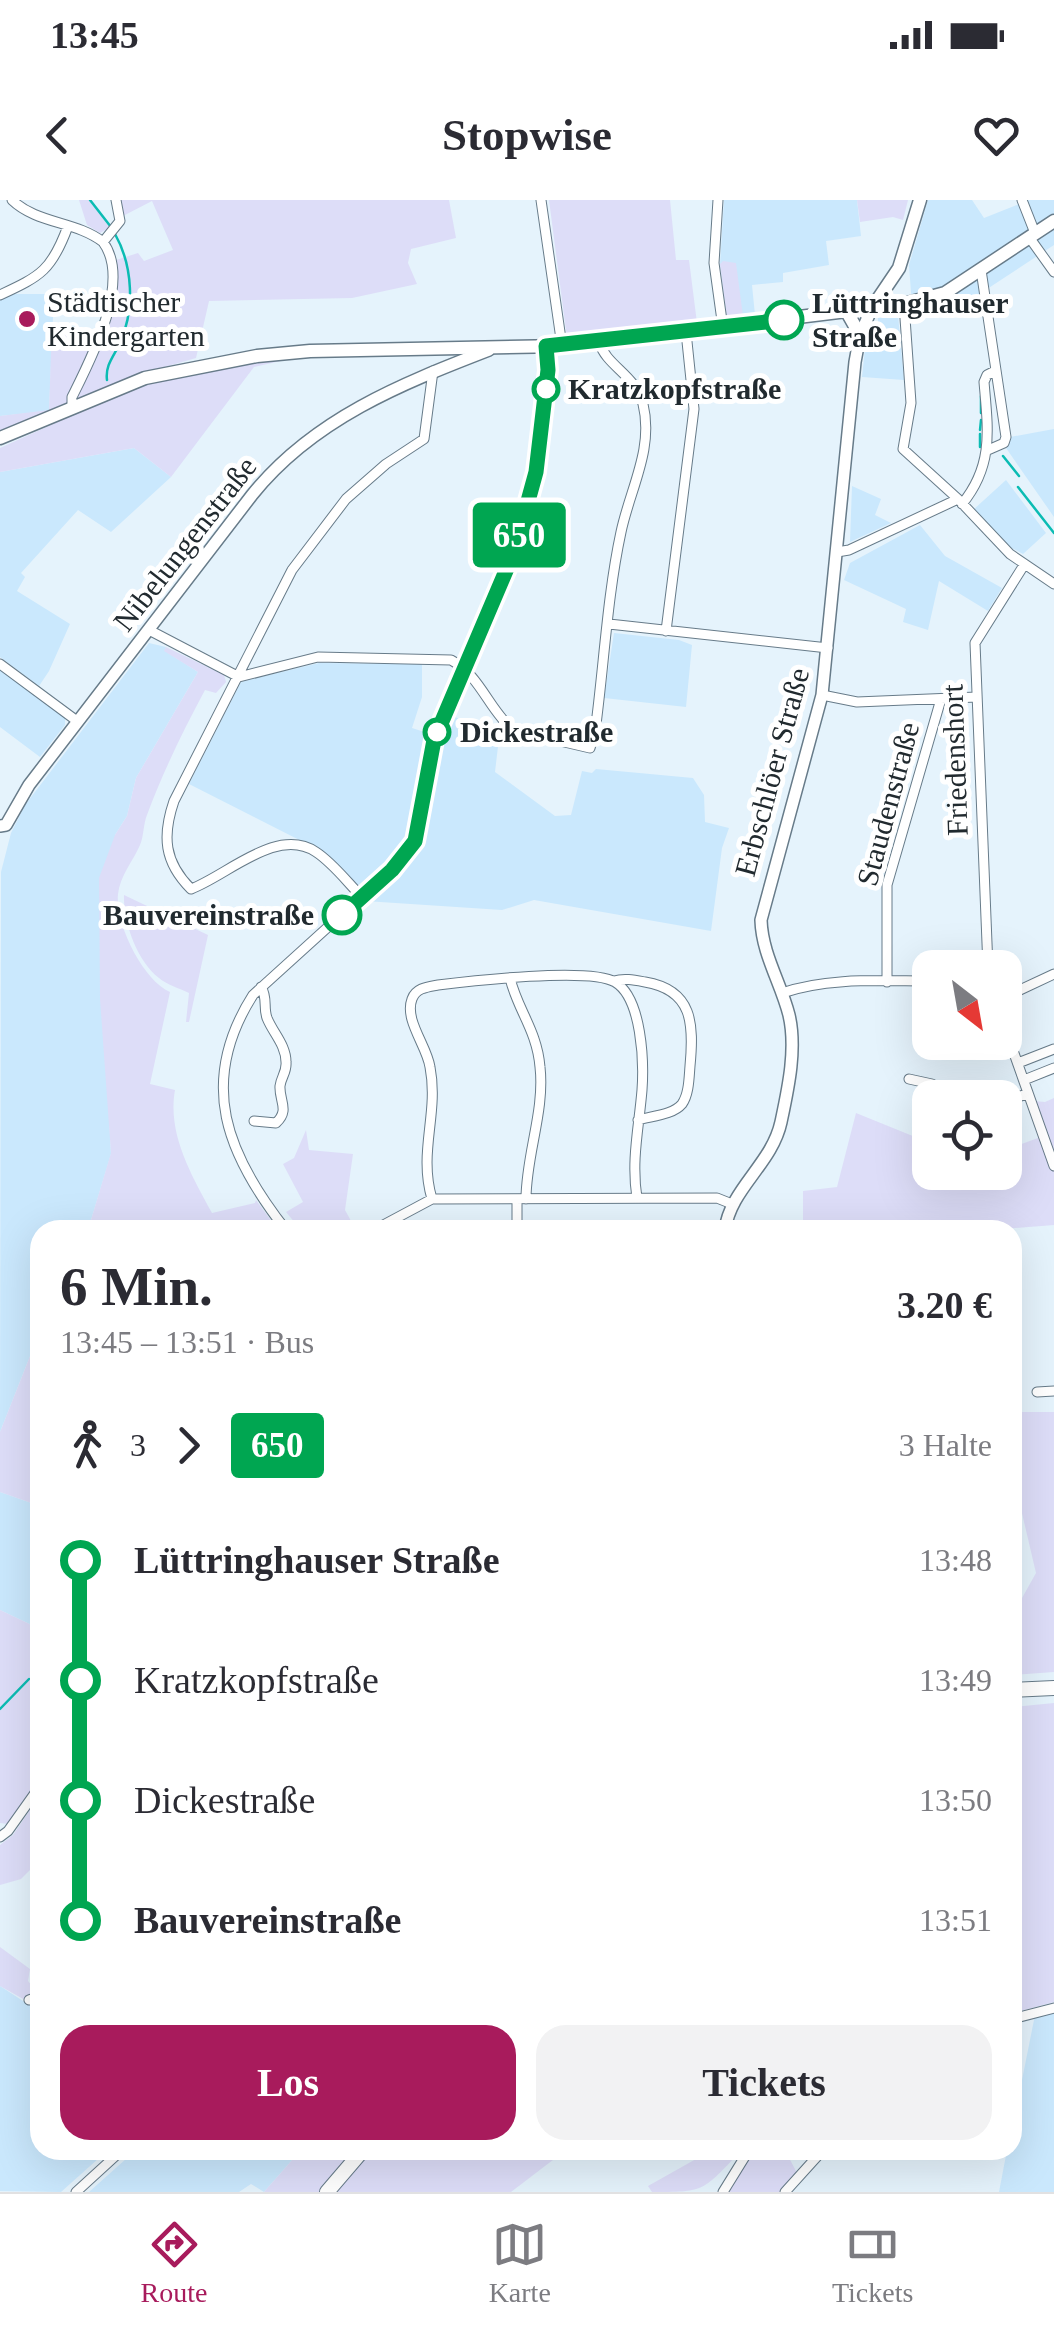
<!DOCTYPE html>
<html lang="de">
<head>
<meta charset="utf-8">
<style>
  :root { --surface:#fff; --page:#f2f2f3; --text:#2b2b33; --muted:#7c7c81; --line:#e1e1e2; --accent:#a81b5c }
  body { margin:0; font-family:Georgia,serif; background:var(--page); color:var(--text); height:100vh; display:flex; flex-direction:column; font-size:38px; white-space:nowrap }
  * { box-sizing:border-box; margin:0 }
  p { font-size:32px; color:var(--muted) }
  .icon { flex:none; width:55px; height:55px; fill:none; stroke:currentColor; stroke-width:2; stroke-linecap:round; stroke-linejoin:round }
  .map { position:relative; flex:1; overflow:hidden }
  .details { position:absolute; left:30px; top:1020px; width:992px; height:940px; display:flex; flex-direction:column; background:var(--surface); border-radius:30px; box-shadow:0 10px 40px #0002 }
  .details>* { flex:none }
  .badge { padding:0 20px; border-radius:8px; font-size:35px; line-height:65px }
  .needle { width:65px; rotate:149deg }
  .tools { position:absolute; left:912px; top:750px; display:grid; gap:20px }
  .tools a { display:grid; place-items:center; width:110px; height:110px; border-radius:20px; background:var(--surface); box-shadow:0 10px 40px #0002; font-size:50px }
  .map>.badge { position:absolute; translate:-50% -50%; box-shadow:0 0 0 5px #fff }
  .legs { display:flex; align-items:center; gap:15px; height:110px; padding:0 30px; font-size:32px }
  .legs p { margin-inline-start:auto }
  .overview { display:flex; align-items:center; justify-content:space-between; height:170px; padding:0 30px }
  h1 { font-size:55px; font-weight:700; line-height:75px }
  .button { display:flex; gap:20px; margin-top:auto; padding:20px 30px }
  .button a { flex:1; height:115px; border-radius:30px; background:var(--accent); color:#fff; font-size:40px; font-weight:700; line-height:115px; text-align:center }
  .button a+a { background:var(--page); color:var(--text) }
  ul { padding:0 30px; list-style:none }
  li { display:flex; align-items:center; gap:35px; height:120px; font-size:38px }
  li i { display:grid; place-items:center; width:15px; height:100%; margin:0 12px; background:currentColor }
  li i::after { content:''; width:25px; height:25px; margin:-12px; border:8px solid; border-radius:50%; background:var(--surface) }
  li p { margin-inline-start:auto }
  li:first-child i { background:linear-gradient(#0000 50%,currentColor 0) }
  li:last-child i { background:linear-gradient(currentColor 50%,#0000 0) }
  .status { display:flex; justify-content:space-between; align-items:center; height:70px; padding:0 50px; background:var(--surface); direction:ltr }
  .status svg { height:28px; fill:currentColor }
  header { display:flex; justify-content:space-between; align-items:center; height:130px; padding:0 30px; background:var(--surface); font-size:45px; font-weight:700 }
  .dock { display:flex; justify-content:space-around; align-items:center; height:140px; border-top:2px solid var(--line); background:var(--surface); font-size:28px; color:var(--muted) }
  .dock a { display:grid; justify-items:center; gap:5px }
  .dock .current { color:var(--accent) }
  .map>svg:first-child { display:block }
</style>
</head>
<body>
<div class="status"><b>13:45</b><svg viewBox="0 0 49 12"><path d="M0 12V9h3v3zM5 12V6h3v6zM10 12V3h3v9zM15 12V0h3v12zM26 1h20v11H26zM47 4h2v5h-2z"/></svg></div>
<header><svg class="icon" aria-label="back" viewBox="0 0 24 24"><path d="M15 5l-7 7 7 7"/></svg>Stopwise<svg class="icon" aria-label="heart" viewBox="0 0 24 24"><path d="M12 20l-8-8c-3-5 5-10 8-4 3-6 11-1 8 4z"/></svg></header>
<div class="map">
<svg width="1054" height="1992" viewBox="0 0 1054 1992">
  <rect width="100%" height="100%" fill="#e5f3fc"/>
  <path fill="#cae8fd" d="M724,0H857L861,36L826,41L829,65L783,73V82L752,85L755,115L727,118L720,64Z
    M928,0H972L984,18L1029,0H1054V45L949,114L913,119L909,65Z
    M13,94H54L49,211L0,216V100Z
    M898,115L904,180L862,177L865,149L872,127L878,126V118Z
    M1054,229V317L1006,248L1010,237Z
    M134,248L171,277L111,332L78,310L21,373L25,377L17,391L70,424L49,471L39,486L0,457V272Z
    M1006,280L1046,333L1023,354L1004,344L973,310Z
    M852,286L881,299L875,315L891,323L850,342Z
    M920,325L945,356L1002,388L988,411L939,381L928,430L903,422L906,409L844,380L850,363Z
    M614,433L679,440L692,445L686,507L604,498Z
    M149,443L166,447L165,451L198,472L136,578L127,616L115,635L107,879L111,954L88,1030H40V1131L0,1232L1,672L11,633L25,605Z
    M319,463L422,464V497L412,528L440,537L449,514L499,538L495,572L555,616L571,615L582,571L592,573L596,569L693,578L704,595L705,622L729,628L722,648L711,731L534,700L502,710L365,701L360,687L325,653L189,584L241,482Z
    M0,469L65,517V525L40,557L0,527Z
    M0,1292L40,1306V1429L0,1410Z
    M0,1786L40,1812V1950H108L61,1992L0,1991Z
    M1054,1813V1992H999L1007,1950H1012L1013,1925L1035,1815Z
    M136,1950H301L264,1992L251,1984L239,1992H89Z"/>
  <path fill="#ddddf8" d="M79,0H90L111,27L100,33L87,25Z
    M119,0H449L456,38L411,49L408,63L417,84L352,98L209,101L196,158L133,176L75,202L76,195L105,133L113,61L138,53L144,61L173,50L152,1L123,16Z
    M549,0H670L676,60H689L697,123L567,138Z
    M857,0H908L903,20L893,17L860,22Z
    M723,61L736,63L743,116L727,118L720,64Z
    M52,125L100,133L66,206L0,231V216L49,210Z
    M294,158L254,167L171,277L134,248L0,272V248L137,186L200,170Z
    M166,447L224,475L226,482L216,493L205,490C183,531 163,572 147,615C143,625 144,636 140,645C133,661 120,676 118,694C115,724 143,780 170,792L150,884L175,890C167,934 192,976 212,1013L255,1003L256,1000L278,1030H88L111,953L100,799L99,678L115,635L127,616L136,578L198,472L164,451Z
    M124,695L208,735L189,822H186L189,793C179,788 167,785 159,778C137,761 123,722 124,695Z
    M1054,898V1025L991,1030H803V991L837,987L856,913L930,943V972H1005V950L1038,938L1034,901L1045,902Z
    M306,930L309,950L353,954L345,1010L356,1030H301L286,1012L303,1002L283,964L294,958Z
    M40,1131V1306L0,1292V1232Z
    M1013,1212H1054V1472L1013,1475V1414L1036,1373L1021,1309L1013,1302Z
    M0,1410L40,1429V1449L33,1447L31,1449L40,1453V1579L8,1624L0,1623Z
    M1054,1503V1802L1013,1813V1507Z
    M40,1595L37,1663L21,1679L0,1685V1645L13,1635Z
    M0,1747L30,1769L28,1781L34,1788L25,1800L0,1786Z
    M301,1950H566L511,1992H264Z
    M712,1950H732L737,1955C702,1992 703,1992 652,1992L648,1986Z
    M752,1950H785L797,1973L783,1992H727Z"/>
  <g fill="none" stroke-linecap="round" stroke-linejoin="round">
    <path stroke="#0bbcb3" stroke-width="2.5" d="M90,0L111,27
      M107,180C105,165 114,156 120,143C135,109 133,66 115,34
      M981,213V196
      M980,230L981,220
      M980,247V234
      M1003,256L1019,276
      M1018,287L1054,333
      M0,1509L29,1479"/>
    <defs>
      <path id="minor" d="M12,0C37,24 76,21 103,42
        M541,0L562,146
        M718,0L714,63L723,128
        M1022,0L1035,33
        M1029,37L1054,72
        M981,70L1006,237L1004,243L988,250
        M0,95C41,76 52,70 68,26
        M904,104L911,203L903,249L958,299L1010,354L1054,384
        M72,204V197C91,159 132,81 103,42L120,21L116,0
        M962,304C994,265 988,229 984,182L987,175L995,171
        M837,352L849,350L958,299
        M609,424L828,448
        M149,430L239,477L318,457L451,460C480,475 489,510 513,530L590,548L595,532C604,466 607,397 621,332C630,289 654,249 643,204C635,174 607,167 599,142
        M666,431L694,209L686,132
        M0,464L77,521
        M822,495L857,502L977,497
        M362,697C347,682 333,663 316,652C277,626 228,675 191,689C164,662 162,636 174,601L292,370L346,299L386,264L424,239L433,171
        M988,768L975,443L1024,365
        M510,778C517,809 537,830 540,867C545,911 526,955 526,999
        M614,781C624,778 634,780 645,782C693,790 694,824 690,866C689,878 689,894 682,904C673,915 651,916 638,920
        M887,782V685L941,499
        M782,793C828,777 882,781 930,781
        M1005,797L1054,774
        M1005,828L1054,966
        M1018,863L1054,849
        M909,879L932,884L930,902
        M1024,880L1054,868
        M1005,902L1026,894
        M254,921L276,923C290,910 279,901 280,886C281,877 287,872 286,862C286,845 273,833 267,818C263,807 268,798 261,787
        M432,999C418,951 439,914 430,867C427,846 404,820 412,799C416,788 427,787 438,785C470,781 590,767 615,782C642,798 644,862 642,890C639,927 631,960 637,998
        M517,999V1030
        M286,1030C227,955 197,883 253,795L392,669L415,641L434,539L514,352L537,272L548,169L546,147
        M374,1030L432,999L717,998L732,1004
        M1037,1192L1054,1191
        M0,1637L8,1631L40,1586
        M29,1800L40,1796
        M1012,1819L1054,1808
        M76,1992L122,1950
        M723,1992L749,1950
        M785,1992L823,1950"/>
      <path id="tertiary" d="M0,626L6,625L29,585L252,295C313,219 401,184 489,150
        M725,1030C730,989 772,964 781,922C788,889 797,849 789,815C781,783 762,754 761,720L822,495L855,162L860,135L872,108"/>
      <path id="secondary" d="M872,108L899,68L920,0
        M847,112L860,135
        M0,238L145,178L257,156L310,151L562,146L904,104L945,93L1054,21"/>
      <path id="primary" d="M1012,1490L1054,1488
        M327,1992L363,1950"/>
    </defs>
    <use href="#minor" stroke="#677b89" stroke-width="11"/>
    <use href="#tertiary" stroke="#677b89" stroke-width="14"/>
    <use href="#secondary" stroke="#677b89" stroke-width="15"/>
    <use href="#primary" stroke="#677b89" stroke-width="16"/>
    <use href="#minor" stroke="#fff" stroke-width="9"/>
    <use href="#tertiary" stroke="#fff" stroke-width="11"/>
    <use href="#secondary" stroke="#fff" stroke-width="12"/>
    <use href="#primary" stroke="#fff" stroke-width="14"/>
  </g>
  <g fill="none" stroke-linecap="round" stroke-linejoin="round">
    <defs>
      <path id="line-1" d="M342,715L392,670L415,641L434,540L514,352L536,272L548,170L546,146L784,120"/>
    </defs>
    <use href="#line-1" stroke="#fff" stroke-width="22"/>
    <use href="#line-1" stroke="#00a651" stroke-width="15"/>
  </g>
  <circle fill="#a81b5c" stroke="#fff" stroke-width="4" cx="27" cy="119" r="10"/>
  <g fill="#fff" stroke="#00a651" stroke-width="5">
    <circle cx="784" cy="120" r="18"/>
    <circle cx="546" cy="189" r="12"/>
    <circle cx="437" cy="532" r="12"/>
    <circle cx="342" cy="715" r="18"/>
  </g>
  <g text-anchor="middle" stroke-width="10" stroke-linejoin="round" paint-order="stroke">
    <g font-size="30" fill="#212a2f" stroke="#fff" text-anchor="start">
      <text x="47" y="112">Städtischer<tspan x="47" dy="34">Kindergarten</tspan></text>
    </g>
    <g font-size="30" font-weight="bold" fill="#212a2f" stroke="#fff" text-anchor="start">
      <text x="812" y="113">Lüttringhauser<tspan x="812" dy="34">Straße</tspan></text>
      <text x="568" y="199">Kratzkopfstraße</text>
      <text x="460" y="542">Dickestraße</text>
      <text x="314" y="725" text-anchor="end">Bauvereinstraße</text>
    </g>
    <g font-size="30" fill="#212a2f" stroke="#fff">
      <text transform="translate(185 344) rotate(-52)" y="10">Nibelungenstraße</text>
      <text transform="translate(955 560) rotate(-92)" y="10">Friedenshort</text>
      <text transform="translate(772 572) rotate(-75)" y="10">Erbschlöer Straße</text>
      <text transform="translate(888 604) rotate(-75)" y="10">Staudenstraße</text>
    </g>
  </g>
</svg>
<div class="tools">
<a><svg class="needle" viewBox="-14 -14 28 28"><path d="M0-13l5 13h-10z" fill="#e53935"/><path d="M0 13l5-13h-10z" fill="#7c7c81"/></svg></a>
<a><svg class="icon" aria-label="locate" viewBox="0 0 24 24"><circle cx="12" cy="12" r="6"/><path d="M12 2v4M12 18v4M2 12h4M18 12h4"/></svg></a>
</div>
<b class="badge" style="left:519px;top:335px;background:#00a651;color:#fff">650</b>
<section class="details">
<div class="overview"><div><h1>6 Min.</h1><p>13:45 – 13:51 · Bus</p></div><b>3.20 €</b></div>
<div class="legs"><svg class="icon" aria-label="walk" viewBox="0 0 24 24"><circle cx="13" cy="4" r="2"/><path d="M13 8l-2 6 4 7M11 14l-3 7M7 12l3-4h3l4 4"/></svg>3<svg class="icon" aria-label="forward" viewBox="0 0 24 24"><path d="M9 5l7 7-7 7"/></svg><b class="badge" style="background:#00a651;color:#fff">650</b><p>3 Halte</p></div>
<ul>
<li><i style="color:#00a651"></i><b>Lüttringhauser Straße</b><p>13:48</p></li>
<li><i style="color:#00a651"></i><span>Kratzkopfstraße</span><p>13:49</p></li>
<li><i style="color:#00a651"></i><span>Dickestraße</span><p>13:50</p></li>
<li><i style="color:#00a651"></i><b>Bauvereinstraße</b><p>13:51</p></li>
</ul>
<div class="button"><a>Los</a><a>Tickets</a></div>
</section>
</div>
<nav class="dock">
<a class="current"><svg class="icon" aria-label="directions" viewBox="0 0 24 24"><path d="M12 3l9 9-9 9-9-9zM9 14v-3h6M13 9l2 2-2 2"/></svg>Route</a>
<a><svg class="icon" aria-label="map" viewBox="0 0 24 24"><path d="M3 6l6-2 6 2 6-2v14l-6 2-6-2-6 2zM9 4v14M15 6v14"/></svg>Karte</a>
<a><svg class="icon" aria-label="tickets" viewBox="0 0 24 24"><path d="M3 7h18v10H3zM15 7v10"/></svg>Tickets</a>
</nav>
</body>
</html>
